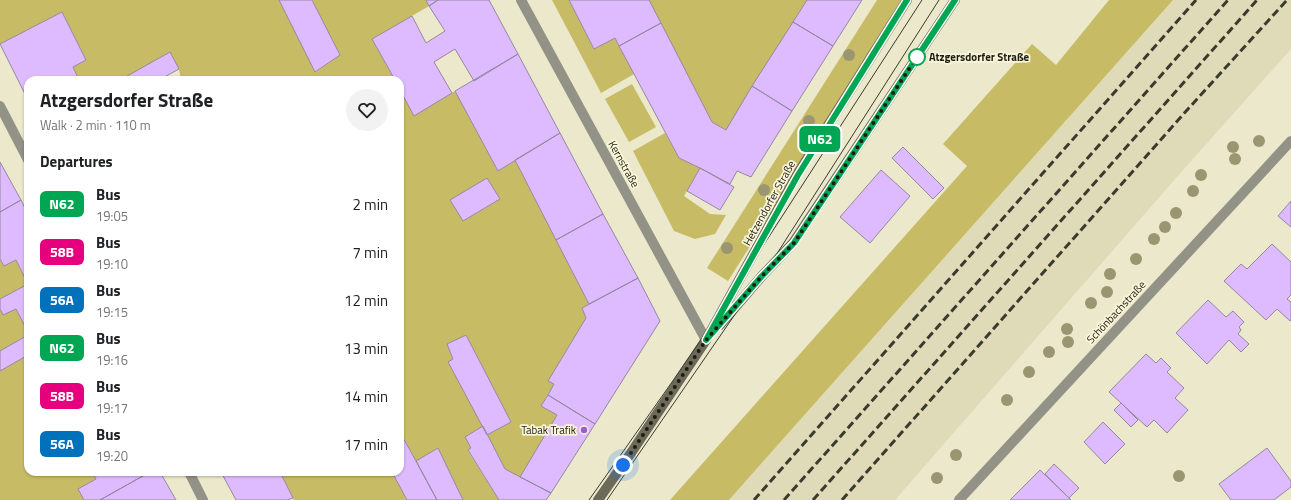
<!DOCTYPE html>
<html lang="en">
<head>
<meta charset="utf-8">
<style>
  :root { --surface:#fff; --page:#f2f2f2; --text:#202124; --muted:#757577 }
  body { margin:0; font-family:"Titillium Web",sans-serif; background:var(--page); color:var(--text); height:100vh; display:flex; flex-direction:column; font-size:15px; white-space:nowrap }
  * { box-sizing:border-box; margin:0 }
  p { font-size:13px; color:var(--muted) }
  .icon { flex:none; width:22px; height:22px; fill:none; stroke:currentColor; stroke-width:2; stroke-linecap:round; stroke-linejoin:round }
  .map { position:relative; flex:1; overflow:hidden }
  .side { position:absolute; left:24px; top:76px; width:380px; height:400px; display:flex; flex-direction:column; background:var(--surface); border-radius:12px; box-shadow:0 1px 3px #0004 }
  .side>* { flex:none }
  .badge { padding:0 8px; border-radius:6px; font-size:14px; line-height:26px }
  .you { position:absolute; width:20px; height:20px; margin:-10px; border:3px solid #fff; border-radius:50%; background:#1a73e8; box-shadow:0 0 0 6px #1a73e833 }
  .map>.badge { position:absolute; translate:-50% -50%; box-shadow:0 0 0 2px #fff }
  h2 { padding:0 16px; font-size:15px; line-height:36px }
  .round { display:grid; place-items:center; flex:none; width:42px; height:42px; border-radius:21px; background:var(--page) }
  .headline { display:flex; align-items:center; justify-content:space-between; height:68px; padding:0 16px }
  h1 { font-size:19px; font-weight:700; line-height:30px }
  ul { padding:0; list-style:none }
  li { display:flex; align-items:center; gap:12px; height:48px; padding:0 16px }
  li div { flex:1 }
  li b { display:block; font-size:15px }
  li em { font-style:normal }
  li .badge { min-width:44px; font-weight:700; text-align:center }
  .map>svg:first-child { display:block }
</style>
</head>
<body>
<div class="map">
<svg width="1291" height="500" viewBox="0 0 1291 500">
  <rect width="100%" height="100%" fill="#ebe8cb"/>
  <path fill="#dfdbb8" d="M1173,0H1291V49L1176,178L895,500H729Z"/>
  <path fill="#c7bc65" fill-rule="evenodd" d="M0,0H279L316,72L340,55L312,0H426L429,6L372,39L395,80H181L179,69L170,53L120,80H79L73,67L86,60L62,12L0,44Z
    M552,0H569L594,49L615,38L634,74L601,93Z
    M649,0H807L726,130L712,122Z
    M877,0H906L728,281L707,268Z
    M1109,0H1173L729,500H670L967,166L943,144L1032,44L1056,65Z
    M632,84L656,127L629,142L605,99Z
    M400,90L414,115L455,91L498,171L515,160L589,304L582,308L586,318L548,381L554,384L541,406L557,415L520,477L505,469L487,435L511,422L466,335L447,344L453,359L449,362L483,426L465,437L471,448L468,451L499,500H463L438,448L416,461L400,432ZM487,178L500,199L463,221L451,200Z
    M665,133L679,158L700,168L684,196L710,214L726,215L715,234L695,239L674,231L633,151Z
    M0,259L4,266L16,260L28,284L0,299Z
    M0,309H16L28,332V335L0,351Z
    M28,355V472H92L96,479L78,489L84,500H0V371Z
    M280,472H392L407,500H294Z"/>
  <path fill="#debbff" stroke="#9488a1" d="M279,0H312L340,55L315,72Z
    M426,0H438L429,6Z
    M438,0H489L518,54L474,81L455,49L434,62L452,93L414,116L400,90V80H395L372,39L412,16L426,43L445,31L429,6Z
    M569,0H649L661,23L619,46L615,38L594,49Z
    M807,0H862L833,46L793,22Z
    M62,12L86,60L73,67L79,80H28V100L0,44Z
    M793,22L833,46L792,111L752,86Z
    M661,23L712,122L726,130L752,86L792,111L751,177L737,171L730,184L700,168L679,158L619,46Z
    M170,52L179,69L159,80H120Z
    M518,54L560,133L498,171L455,91Z
    M560,133L603,214L556,240L515,160Z
    M903,147L944,188L933,199L892,158Z
    M0,162L21,200L0,212Z
    M700,168L734,187L720,210L687,191Z
    M881,170L910,196L870,243L840,217Z
    M487,178L500,199L463,221L450,200Z
    M21,200L28,214V284L16,260L4,266L0,259V212Z
    M1291,201V227L1278,216Z
    M603,214L638,278L589,304L556,240Z
    M1272,244L1291,262V295L1287,299L1291,302V319L1290,321L1277,309L1266,320L1224,281L1241,264L1247,269Z
    M638,278L660,321L595,424L548,395L554,384L548,381L586,318L582,308Z
    M28,284V332L16,309L3,315L0,309V299Z
    M1208,300L1226,317L1233,311L1244,322L1239,327L1241,330L1238,334L1249,344L1241,352L1229,340L1207,364L1176,333Z
    M28,335V355L0,371V351Z
    M466,335L511,422L487,435L448,362L453,359L447,344Z
    M1146,354L1156,363L1161,358L1171,368L1167,372L1184,388L1175,398L1188,410L1167,433L1154,420L1147,427L1109,392Z
    M548,395L595,424L551,493L520,477L557,415L541,406Z
    M1121,403L1138,420L1131,427L1114,410Z
    M1103,422L1125,444L1105,464L1084,442Z
    M483,426L505,469L551,493L546,500H499L468,450L471,448L465,437Z
    M402,436L416,461L437,500H407L392,472H400V437Z
    M438,448L463,500H437L416,461Z
    M1267,448L1291,481V487L1274,500H1231L1219,484Z
    M1054,464L1079,488L1069,498L1045,474Z
    M1040,470L1069,498L1071,500H1010Z
    M92,472H150L100,500H84L78,489L96,479Z
    M150,472H160L176,500H100Z
    M221,472H280L293,498L287,500H236Z"/>
  <g fill="none" stroke-linecap="round" stroke-linejoin="round">
    <path stroke="#939286" stroke-width="10" d="M521,0L706,340
      M0,106L28,160
      M189,472L203,500
      M959,500L1291,141"/>
    <path stroke="#6c6a59" stroke-width="10" d="M720,325L761,277L793,243L955,0
      M598,500L631,453L706,340L797,175L907,0"/>
    <path stroke="#3c3a2d" stroke-width="1" d="M589,500L672,382L728,300L922,0
      M607,500L778,252L939,0"/>
    <path stroke="#3c3a2d" stroke-width="3" stroke-dasharray="8 4" stroke-linecap="butt" d="M754,500L1196,0
      M784,500L1228,0
      M813,500L1257,0
      M842,500L1188,109L1287,0"/>
  </g>
  <g fill="#9a9671">
    <circle cx="849" cy="55" r="6"/>
    <circle cx="809" cy="121" r="6"/>
    <circle cx="1259" cy="141" r="6"/>
    <circle cx="1233" cy="147" r="6"/>
    <circle cx="1235" cy="159" r="6"/>
    <circle cx="1201" cy="175" r="6"/>
    <circle cx="764" cy="190" r="6"/>
    <circle cx="1193" cy="191" r="6"/>
    <circle cx="1176" cy="213" r="6"/>
    <circle cx="1165" cy="227" r="6"/>
    <circle cx="1154" cy="239" r="6"/>
    <circle cx="727" cy="248" r="6"/>
    <circle cx="1136" cy="259" r="6"/>
    <circle cx="1110" cy="274" r="6"/>
    <circle cx="1107" cy="292" r="6"/>
    <circle cx="1091" cy="303" r="6"/>
    <circle cx="1067" cy="329" r="6"/>
    <circle cx="1068" cy="342" r="6"/>
    <circle cx="1049" cy="352" r="6"/>
    <circle cx="1029" cy="372" r="6"/>
    <circle cx="1007" cy="400" r="6"/>
    <circle cx="956" cy="455" r="6"/>
    <circle cx="1179" cy="476" r="6"/>
    <circle cx="937" cy="478" r="6"/>
  </g>
  <g fill="none" stroke-linecap="round" stroke-linejoin="round">
    <defs>
      <path id="line" d="M907,0L798,175L706,340L761,277L794,243L955,0"/>
    </defs>
    <use href="#line" stroke="#fff" stroke-width="9"/>
    <use href="#line" stroke="#00a651" stroke-width="6"/>
    <path stroke="#1e1c12" stroke-width="4" stroke-dasharray="0 7.2" d="M623,465L706,340L761,277L794,243L917,57"/>
  </g>
  <circle fill="#fff" stroke="#00a651" stroke-width="2" cx="917" cy="57" r="8"/>
  <circle fill="#9d5cd1" stroke="#f8f5d8" stroke-width="1.5" cx="584" cy="430" r="4"/>
  <g text-anchor="middle" stroke-width="3.5" stroke-linejoin="round" paint-order="stroke">
    <g font-size="11" font-weight="bold" fill="#1e1c12" stroke="#f8f5d8" text-anchor="start">
      <text x="929" y="61">Atzgersdorfer Straße</text>
    </g>
    <g font-size="11" fill="#1e1c12" stroke="#f8f5d8">
      <text transform="translate(624 164) rotate(61)" y="4">Kernstraße</text>
      <text transform="translate(769 203) rotate(-61)" y="4">Hetzendorfer Straße</text>
      <text transform="translate(1116 312) rotate(-47)" y="4">Schönbachstraße</text>
    </g>
    <g font-size="11" fill="#1e1c12" stroke="#f8f5d8" text-anchor="end">
      <text x="576" y="434">Tabak Trafik</text>
    </g>
  </g>
</svg>
<div class="you" style="left:623px;top:465px"></div>
<b class="badge" style="left:820px;top:139px;background:#00a651;color:#fff">N62</b>
<section class="side">
<div class="headline"><div><h1>Atzgersdorfer Straße</h1><p>Walk · 2 min · 110 m</p></div><a class="round"><svg class="icon" aria-label="heart" viewBox="0 0 24 24"><path d="M12 20l-8-8c-3-5 5-10 8-4 3-6 11-1 8 4z"/></svg></a></div>
<h2>Departures</h2>
<ul>
<li><span class="badge" style="background:#00a651;color:#fff">N62</span><div><b>Bus</b><p>19:05</p></div><em>2 min</em></li>
<li><span class="badge" style="background:#e6007e;color:#fff">58B</span><div><b>Bus</b><p>19:10</p></div><em>7 min</em></li>
<li><span class="badge" style="background:#0072bc;color:#fff">56A</span><div><b>Bus</b><p>19:15</p></div><em>12 min</em></li>
<li><span class="badge" style="background:#00a651;color:#fff">N62</span><div><b>Bus</b><p>19:16</p></div><em>13 min</em></li>
<li><span class="badge" style="background:#e6007e;color:#fff">58B</span><div><b>Bus</b><p>19:17</p></div><em>14 min</em></li>
<li><span class="badge" style="background:#0072bc;color:#fff">56A</span><div><b>Bus</b><p>19:20</p></div><em>17 min</em></li>
</ul>
</section>
</div>
</body>
</html>
